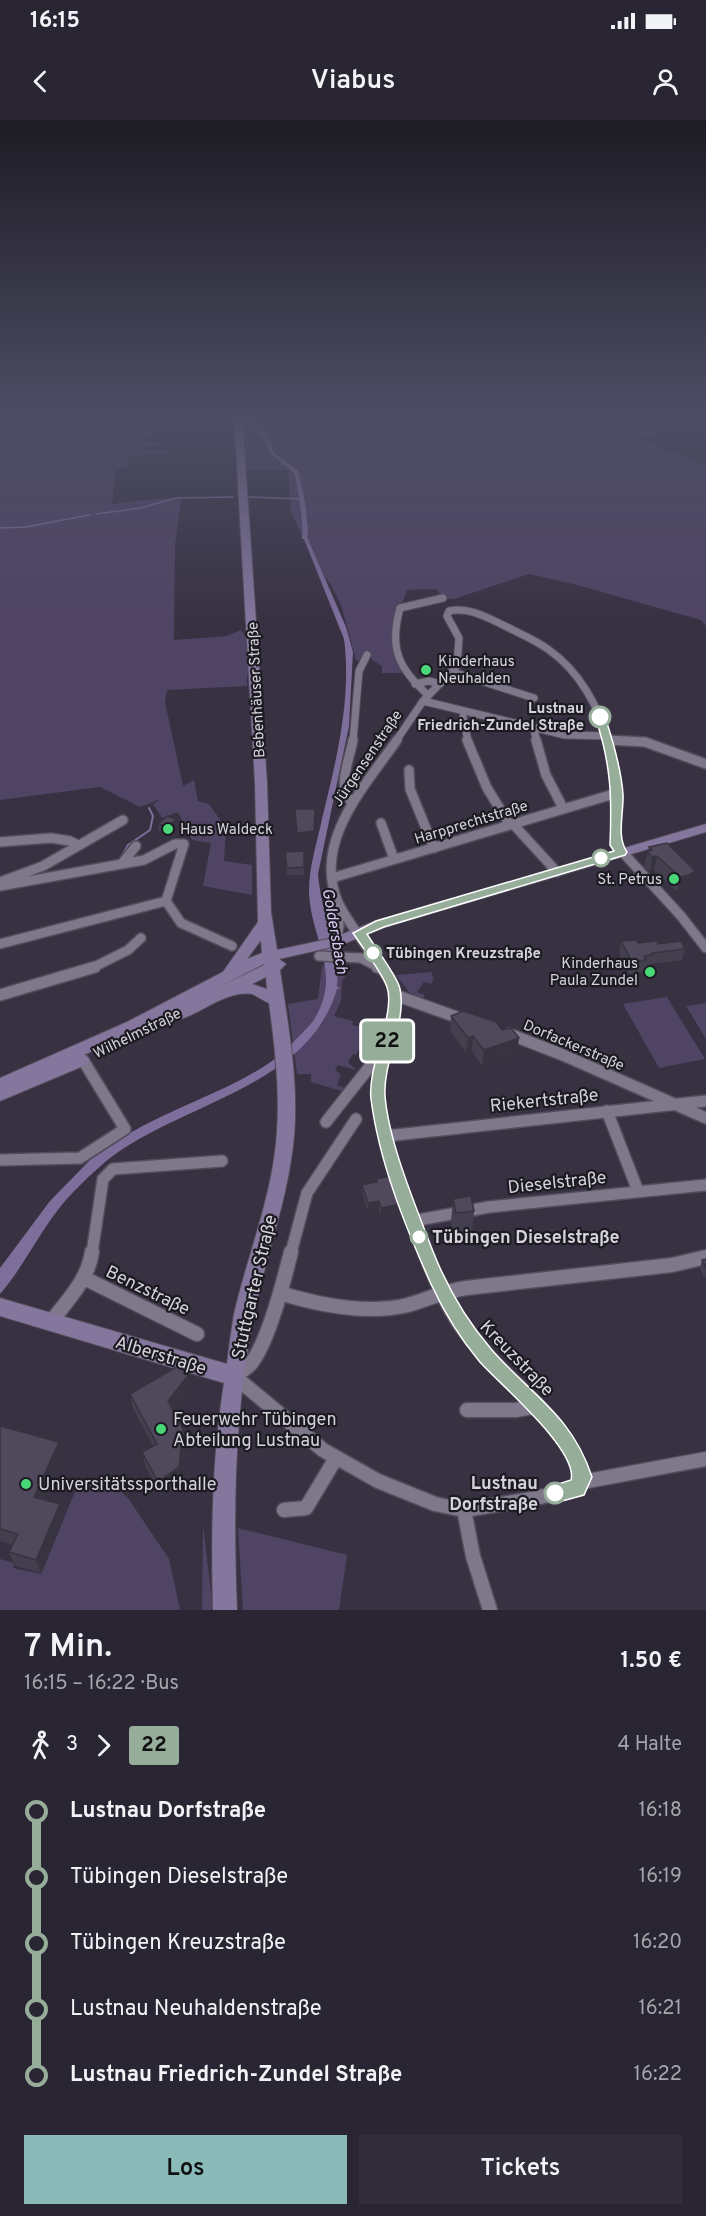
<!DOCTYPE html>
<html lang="de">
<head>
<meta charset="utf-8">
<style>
  :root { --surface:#292532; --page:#312d3a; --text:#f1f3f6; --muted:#a5a5ac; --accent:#8bbbb9 }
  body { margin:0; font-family:Overpass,sans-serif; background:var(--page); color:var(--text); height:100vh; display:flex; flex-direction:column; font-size:22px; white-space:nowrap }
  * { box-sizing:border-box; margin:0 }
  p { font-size:20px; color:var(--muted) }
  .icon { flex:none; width:33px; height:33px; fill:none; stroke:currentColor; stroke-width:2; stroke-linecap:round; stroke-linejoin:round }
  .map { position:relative; height:1490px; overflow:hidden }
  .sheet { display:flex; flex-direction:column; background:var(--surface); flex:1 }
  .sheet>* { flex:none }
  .badge { padding:0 12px; border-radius:4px; font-size:21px; line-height:39px }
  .map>.badge { position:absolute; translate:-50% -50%; box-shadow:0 0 0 3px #fff }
  .legs { display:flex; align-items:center; gap:9px; height:66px; padding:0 24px; font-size:20px }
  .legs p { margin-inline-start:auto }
  .overview { display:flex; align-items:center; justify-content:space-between; height:102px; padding:0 24px }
  h1 { font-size:33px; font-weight:600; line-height:45px }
  .button { display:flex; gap:12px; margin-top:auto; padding:12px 24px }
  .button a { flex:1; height:69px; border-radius:0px; background:var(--accent); color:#111; font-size:24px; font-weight:600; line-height:69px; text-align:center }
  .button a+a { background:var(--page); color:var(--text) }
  ul { padding:0 24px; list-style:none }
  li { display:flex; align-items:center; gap:21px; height:66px; font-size:22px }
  li i { display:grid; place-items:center; width:9px; height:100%; margin:0 8px; background:currentColor }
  li i::after { content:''; width:15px; height:15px; margin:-8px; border:4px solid; border-radius:50%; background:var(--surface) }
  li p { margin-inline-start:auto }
  li:first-child i { background:linear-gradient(#0000 50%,currentColor 0) }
  li:last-child i { background:linear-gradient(currentColor 50%,#0000 0) }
  .status { display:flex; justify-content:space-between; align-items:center; height:42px; padding:0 30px; background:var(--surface); direction:ltr }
  .status svg { height:16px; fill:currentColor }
  header { display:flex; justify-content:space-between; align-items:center; height:78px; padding:0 24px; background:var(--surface); font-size:27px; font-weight:600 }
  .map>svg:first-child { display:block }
</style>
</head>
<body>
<div class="status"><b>16:15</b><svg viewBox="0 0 49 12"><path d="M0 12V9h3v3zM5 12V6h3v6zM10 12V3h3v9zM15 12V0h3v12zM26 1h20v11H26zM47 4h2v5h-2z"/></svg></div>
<header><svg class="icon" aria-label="back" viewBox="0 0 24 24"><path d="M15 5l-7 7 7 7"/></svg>Viabus<svg class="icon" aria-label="person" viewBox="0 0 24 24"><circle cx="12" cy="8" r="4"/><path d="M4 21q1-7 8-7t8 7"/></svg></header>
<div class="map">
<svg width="706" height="1490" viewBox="0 0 706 1490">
  <rect width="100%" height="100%" fill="#373142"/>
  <path fill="#504464" d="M0,295H176V310L152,312L141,318L144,323H159L163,326L136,327L133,329L167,330L166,333L127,337L129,347L116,351L112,384L154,379H181L175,425L174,520L227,516L241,510L248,520L250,552L247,554V566L167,570L165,582L183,666L194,660L198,681L209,684L226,708L224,741L252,745V775L203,766L211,723L192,720L178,692L162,698L153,684L161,679L140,687L100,667L0,680Z
    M238,295H613L602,305L617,311L645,295L675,304L639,319L706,346V506L701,500L577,465L529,454L454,479L443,478L436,469L407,470L398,494L395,516L405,553H382V546L372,540L371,536L365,535L359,541L356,540L341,485L330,463L318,450L291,392L288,350H241Z
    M338,842H345V858L342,860L341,881L334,896L353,901L352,905L380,911V914L368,911L356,935L353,934L348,942L356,950L338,945L335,950L341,955L337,965L347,969L345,972L311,962V954H297L288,884L318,879L322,847L324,844Z
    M432,852L433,860L431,864L424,862L417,872L425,875L423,878L410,873L396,855Z
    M667,877L705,939L659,948L623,884Z
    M706,883V919L686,886Z
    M107,1360L128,1378L169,1439L180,1490H0V1439L14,1443L13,1448L41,1454C47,1442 74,1370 79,1366C87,1361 98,1361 107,1360Z
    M203,1405L213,1490H202Z
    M238,1408L347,1435L339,1490H243Z"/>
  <path fill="#7e6e9b" d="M247,295H252L268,317L274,333L298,351L305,382L308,411L307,417L346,507L353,532L349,606L318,754C321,793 340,831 337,867L341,868L337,869C307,970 179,982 105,1042C88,1057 71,1073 57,1091C37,1117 22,1149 0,1174V1148L50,1081L90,1040L127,1015V1011L130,1013C176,986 229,971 272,941C286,931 298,917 308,907C313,902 317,895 320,888C338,847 310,815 309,771C309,746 317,723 322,699C336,641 352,579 344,519L304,419H302C304,407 298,365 294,353L270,333L265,321Z"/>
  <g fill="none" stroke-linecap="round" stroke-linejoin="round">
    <path stroke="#7e6e9b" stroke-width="1.5" d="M248,377L302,379
      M96,394L141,388L175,378L233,377
      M0,408L26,407L90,395"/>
    <path stroke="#7e6e9b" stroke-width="2" d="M122,736L128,725L150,710L153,696L149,688"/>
    <defs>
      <path id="street-far3" d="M453,552L534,578
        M415,564L429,561L440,564
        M428,575C398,548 389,528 400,488L443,478
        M423,581L565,615L607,616
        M463,597L468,621
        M533,607L537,621
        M608,620L627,621
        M353,621L359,551L367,535
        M396,621L423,581L457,546L459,518L447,496L449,491C470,487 486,497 505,506C520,514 536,520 549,530C579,551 599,587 608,621"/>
      <path id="street-far2" d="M467,620L487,668L510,705
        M536,620L546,655L563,688
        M608,620L645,622L706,644
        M608,620L617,674L616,725L681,796L706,828
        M409,650L410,669L434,728
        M353,683C335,671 350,638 353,620
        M381,703L394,739
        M513,704L557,752
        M0,722L51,718L70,721L76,724L74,728
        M123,742L136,726
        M332,758L617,673
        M0,762L43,746L123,700
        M0,766L144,740L175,724H184L166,781
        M166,781L181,803L232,826
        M336,822L339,806L338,785
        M0,824L166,781
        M319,836L361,838L380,848
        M92,848L128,830L141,818
        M382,848C369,829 347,802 338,782C312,722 365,666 397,620"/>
      <path id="street-far1" d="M377,847L380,848
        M381,847C385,853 391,859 393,866C402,887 383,929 379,952C372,1000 409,1087 426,1133
        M0,875L95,847
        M395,875L462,899
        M509,914L563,935L706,998
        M607,991L638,1071
        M326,1002L371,945L376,934L385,928
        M386,1016L706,981
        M0,1040L80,1038L125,1009L83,940
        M413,1101L489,1087L706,1065
        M92,1133L103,1059L113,1049L222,1041
        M291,1133L307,1073L356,999"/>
      <path id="street" d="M291,1132C284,1160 269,1220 252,1242C248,1248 240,1252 234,1256L323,1330L378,1361L435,1384L464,1390L532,1379L578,1368L582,1362L706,1339
        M425,1132C437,1162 451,1197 473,1221C512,1266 569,1301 582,1362
        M84,1158L197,1214
        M280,1173C319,1185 367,1195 408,1185C428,1179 445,1171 466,1168L672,1145L706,1137
        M50,1203C67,1181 88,1160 92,1132
        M467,1290H516L538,1286
        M284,1390L306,1388L336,1338
        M464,1390L473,1436L490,1490"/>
      <path id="secondary" d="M234,295H242L267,663L271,792L277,830L333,818L375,801L706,704V712L385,807L341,825L279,839L286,844L280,850C289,912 302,977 291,1040C283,1093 264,1143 254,1195C234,1292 233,1392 237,1490H213C211,1413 212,1339 224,1263L0,1196V1178L227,1244C229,1228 231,1211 234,1194C246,1142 266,1092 274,1039C282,987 276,935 269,883C264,881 257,876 252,874C222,869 189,905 170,899L168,895L84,935L90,940L88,944L0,981V958L127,902L223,852L258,802L255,663ZM261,820L262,833L247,839ZM264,844V845L219,867ZM266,857L267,869L252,864Z"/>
    </defs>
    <use href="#street-far3" stroke="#524d5b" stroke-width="9"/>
    <use href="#street-far2" stroke="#524d5b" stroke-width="12"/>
    <use href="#street-far1" stroke="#524d5b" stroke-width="14"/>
    <use href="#street" stroke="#524d5b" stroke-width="17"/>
    <use href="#secondary" stroke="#524d5b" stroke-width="2"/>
    <use href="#street-far3" stroke="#7f788b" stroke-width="7"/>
    <use href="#street-far2" stroke="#7f788b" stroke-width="9"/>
    <use href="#street-far1" stroke="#7f788b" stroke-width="11"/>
    <use href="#street" stroke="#7f788b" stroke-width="14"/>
    <use href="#secondary" fill="#85769d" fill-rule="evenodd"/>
  </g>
  <path fill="#443f4e" d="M176,699L177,707L168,715L159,711L158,704Z
    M649,727L695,751L691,766L685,770L677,771L654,750L650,752L644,746Z
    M304,731V755H287L285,732Z
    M621,821L658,824L685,829L682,840L651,844L650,847H645L644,852L629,854L619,833Z
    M451,896L517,933L482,946L472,931L466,933L450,911Z
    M376,1059L400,1092L381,1096L379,1089L368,1091L362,1073V1065L376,1062Z
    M453,1079L474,1091L472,1114L454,1115L451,1102Z
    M706,1139V1157L704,1158L700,1148L702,1140Z
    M192,1269L174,1292L185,1323L181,1361L161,1376L145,1346L142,1332L153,1326L133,1289L130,1274Z
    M0,1306L59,1322L64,1337L44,1380L60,1384L64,1398L41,1453L15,1446L9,1432L13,1425L0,1421Z"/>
  <path fill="#373340" d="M315,689L314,714L297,717V713Z
    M176,699L177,707L168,715L167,707Z
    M657,736L654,750L650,752L652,737Z
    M695,751L691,766L685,770L677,771L680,757Z
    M473,916L472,931L466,933L468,918Z
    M519,918L517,933L482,946L484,930Z
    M379,1081V1089L368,1091V1083Z
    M401,1084L400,1092L381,1096V1088Z
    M189,1254L192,1269L171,1296L168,1281Z
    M183,1309L185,1323L181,1361L161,1376L158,1362Z
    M59,1322L64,1337L39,1391L34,1377Z
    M60,1384L64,1398L41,1453L36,1440Z"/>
  <path fill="#4f495b" stroke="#373340" stroke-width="1.5" d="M295,689H315L314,711L297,713Z
    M167,696L176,699L167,707L158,704Z
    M667,723L695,751L689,755L680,757L657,736L652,737L647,731L652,730L649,727Z
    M304,731V747L287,748L285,732Z
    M636,820L638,823L657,821L658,824L681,821L685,829L652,833L653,835L644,836L646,840L632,842L621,821Z
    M463,891L496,902L502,910L511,908L519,918L484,930L473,916L468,918L451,896Z
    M392,1056L401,1084L381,1088L379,1081L368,1083L362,1065L377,1062L376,1059Z
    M471,1076L474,1091L456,1093L453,1079Z
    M706,1139V1148L702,1140Z
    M178,1246L189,1254L168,1281L183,1309L179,1347L158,1362L142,1332L157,1324L130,1274Z
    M0,1306L59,1322L34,1377L60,1384L36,1440L9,1432L18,1414L0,1409Z"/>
  <linearGradient id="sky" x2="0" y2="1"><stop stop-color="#1e1b24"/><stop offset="0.59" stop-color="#4d4e65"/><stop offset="1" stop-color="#4d4e65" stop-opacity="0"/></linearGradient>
  <rect width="706" height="504" fill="url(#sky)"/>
  <path fill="#95ad99" stroke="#fff" stroke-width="1.5" d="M596,595L605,597C613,621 621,648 623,674C624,693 616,716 627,732L625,735L384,807L367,814C374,826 398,857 400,869C407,902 383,941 385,976C389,1023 415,1084 432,1129C446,1165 466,1200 492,1230C531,1275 572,1295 592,1357L584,1375L555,1383L549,1380L546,1373L549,1367L571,1360C579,1330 498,1263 479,1241C459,1217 444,1192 431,1164C405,1106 379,1042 371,979C367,946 396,894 387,867C382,852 362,827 353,813L376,801L614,731L610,725C612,677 611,642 595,597Z"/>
  <g fill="#49d778" stroke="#1d1b22" stroke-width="2">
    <circle cx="426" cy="550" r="6"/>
    <circle cx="168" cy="709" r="6"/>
    <circle cx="674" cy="759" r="6"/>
    <circle cx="650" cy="852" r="6"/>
    <circle cx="161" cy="1309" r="6"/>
    <circle cx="26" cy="1364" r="6"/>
  </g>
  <g fill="#fff" stroke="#95ad99" stroke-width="3">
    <circle cx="600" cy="597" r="10"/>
    <circle cx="601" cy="738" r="8"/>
    <circle cx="373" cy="833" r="8"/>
    <circle cx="419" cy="1117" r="8"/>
    <circle cx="555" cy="1373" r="10"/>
  </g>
  <g text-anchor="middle" stroke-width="4.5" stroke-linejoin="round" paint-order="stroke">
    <g font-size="15" fill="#d6d2dd" stroke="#1d1b22" text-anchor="start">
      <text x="438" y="546">Kinderhaus<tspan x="438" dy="17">Neuhalden</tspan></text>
      <text x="180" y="714">Haus Waldeck</text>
      <text x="662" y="764" text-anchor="end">St. Petrus</text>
      <text x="638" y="848" text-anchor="end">Kinderhaus<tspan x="638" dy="17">Paula Zundel</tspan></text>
    </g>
    <g font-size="15" fill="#d6d2dd" stroke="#1d1b22">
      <text transform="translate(256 570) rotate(-93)" y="5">Bebenhäuser Straße</text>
      <text transform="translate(367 638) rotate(-56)" y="5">Jürgensenstraße</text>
      <text transform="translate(471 702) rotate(-17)" y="5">Harpprechtstraße</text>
      <text transform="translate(137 913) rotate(-26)" y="5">Wilhelmstraße</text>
      <text transform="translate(574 925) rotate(23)" y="5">Dorfackerstraße</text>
    </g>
    <g font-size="15" font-weight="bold" fill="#d6d2dd" stroke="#1d1b22" text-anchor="end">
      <text x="584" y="593">Lustnau<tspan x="584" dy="17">Friedrich-Zundel Straße</tspan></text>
      <text x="386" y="838" text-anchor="start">Tübingen Kreuzstraße</text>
    </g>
    <g font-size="16" font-style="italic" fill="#d9cbf5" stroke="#1d1b22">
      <text transform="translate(336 811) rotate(80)" y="6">Goldersbach</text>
    </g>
    <g font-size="18" fill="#d6d2dd" stroke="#1d1b22">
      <text transform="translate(544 980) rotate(-6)" y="6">Riekertstraße</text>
      <text transform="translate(557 1062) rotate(-6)" y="6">Dieselstraße</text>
      <text transform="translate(254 1167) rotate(-77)" y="6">Stuttgarter Straße</text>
      <text transform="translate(148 1170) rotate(26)" y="6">Benzstraße</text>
      <text transform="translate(161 1235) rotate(17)" y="6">Alberstraße</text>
      <text transform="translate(517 1238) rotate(46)" y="6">Kreuzstraße</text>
    </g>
    <g font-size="18" font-weight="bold" fill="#d6d2dd" stroke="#1d1b22" text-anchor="start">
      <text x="432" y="1123">Tübingen Dieselstraße</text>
      <text x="538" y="1369" text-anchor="end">Lustnau<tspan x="538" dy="21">Dorfstraße</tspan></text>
    </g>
    <g font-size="18" fill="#d6d2dd" stroke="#1d1b22" text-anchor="start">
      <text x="173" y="1305">Feuerwehr Tübingen<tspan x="173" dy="21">Abteilung Lustnau</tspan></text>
      <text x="38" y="1370">Universitätssporthalle</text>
    </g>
  </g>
</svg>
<b class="badge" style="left:387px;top:921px;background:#95ad99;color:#111">22</b>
</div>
<section class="sheet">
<div class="overview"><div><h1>7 Min.</h1><p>16:15 – 16:22 · Bus</p></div><b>1.50 €</b></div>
<div class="legs"><svg class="icon" aria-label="walk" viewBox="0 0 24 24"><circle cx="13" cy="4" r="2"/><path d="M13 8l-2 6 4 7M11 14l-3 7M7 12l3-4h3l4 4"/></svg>3<svg class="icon" aria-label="forward" viewBox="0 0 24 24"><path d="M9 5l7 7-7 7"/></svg><b class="badge" style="background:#95ad99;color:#111">22</b><p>4 Halte</p></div>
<ul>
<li><i style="color:#95ad99"></i><b>Lustnau Dorfstraße</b><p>16:18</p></li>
<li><i style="color:#95ad99"></i><span>Tübingen Dieselstraße</span><p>16:19</p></li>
<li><i style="color:#95ad99"></i><span>Tübingen Kreuzstraße</span><p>16:20</p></li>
<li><i style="color:#95ad99"></i><span>Lustnau Neuhaldenstraße</span><p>16:21</p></li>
<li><i style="color:#95ad99"></i><b>Lustnau Friedrich-Zundel Straße</b><p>16:22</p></li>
</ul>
<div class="button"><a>Los</a><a>Tickets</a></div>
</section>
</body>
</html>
